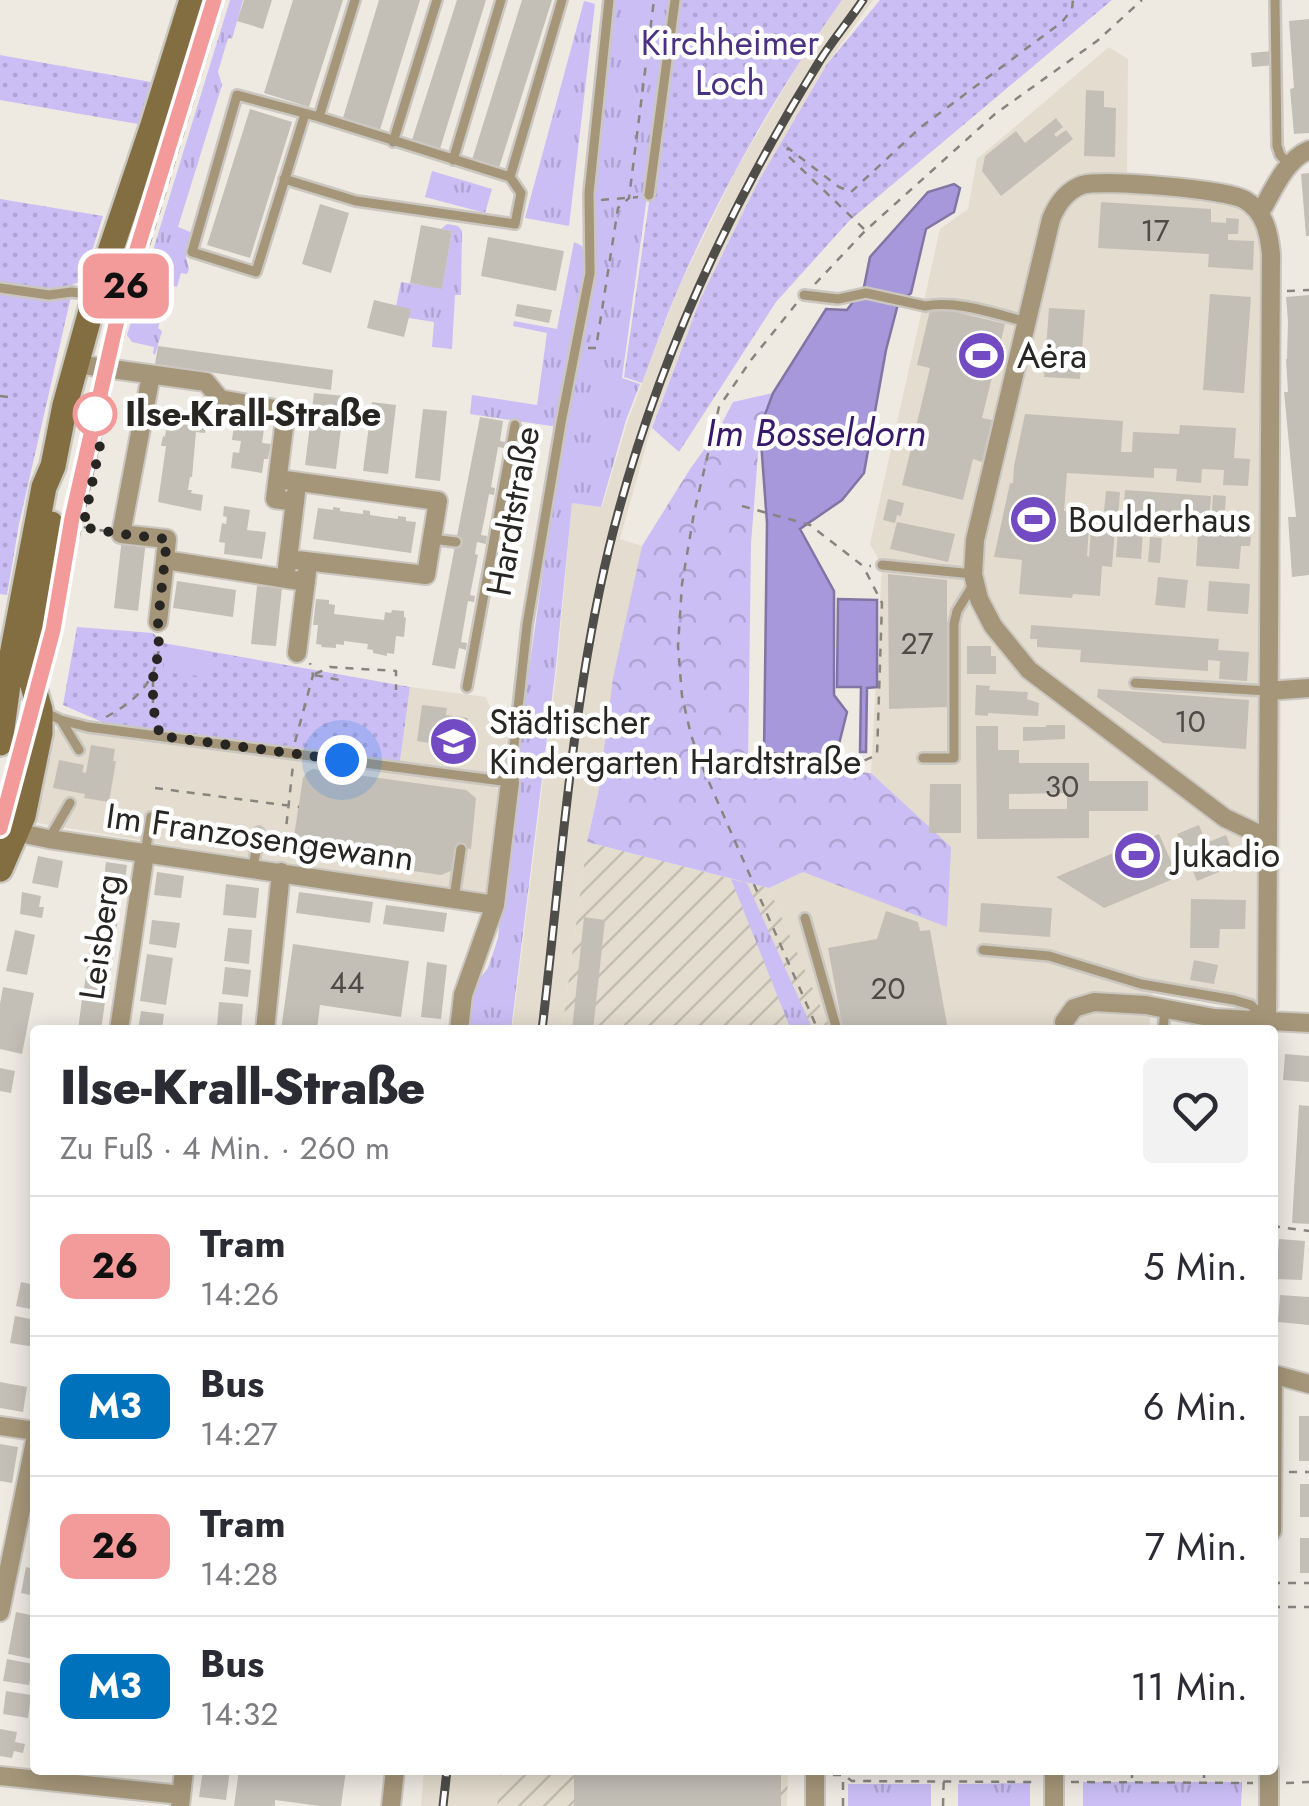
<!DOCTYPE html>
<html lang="de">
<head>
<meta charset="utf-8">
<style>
  :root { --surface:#fff; --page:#f2f2f3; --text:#2b2b33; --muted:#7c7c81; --line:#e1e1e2 }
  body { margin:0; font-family:Jost,sans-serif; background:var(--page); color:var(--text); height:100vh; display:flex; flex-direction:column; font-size:38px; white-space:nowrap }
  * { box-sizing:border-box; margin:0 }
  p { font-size:32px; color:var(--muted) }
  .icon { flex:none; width:55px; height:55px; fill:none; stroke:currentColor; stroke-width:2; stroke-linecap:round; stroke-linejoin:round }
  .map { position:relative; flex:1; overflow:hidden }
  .side { position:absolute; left:30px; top:1025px; width:1248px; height:750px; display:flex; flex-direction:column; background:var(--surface); border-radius:10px; box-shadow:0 5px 25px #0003 }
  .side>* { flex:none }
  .badge { padding:0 20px; border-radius:15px; font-size:35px; line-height:65px }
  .you { position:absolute; width:50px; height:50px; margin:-25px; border:8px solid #fff; border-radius:50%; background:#1a73e8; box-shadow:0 0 0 15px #1a73e833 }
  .map>.badge { position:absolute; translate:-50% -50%; box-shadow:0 0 0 5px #fff }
  .round { display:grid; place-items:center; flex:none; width:105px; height:105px; border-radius:10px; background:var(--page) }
  .summary { display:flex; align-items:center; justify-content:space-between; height:170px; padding:0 30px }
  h1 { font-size:48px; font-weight:800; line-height:75px }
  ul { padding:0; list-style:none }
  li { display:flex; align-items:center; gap:30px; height:140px; padding:0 30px; border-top:2px solid var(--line) }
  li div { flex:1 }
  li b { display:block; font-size:38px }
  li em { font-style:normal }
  li .badge { min-width:110px; font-weight:700; text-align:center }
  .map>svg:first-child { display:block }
</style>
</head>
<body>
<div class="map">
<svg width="1309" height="1806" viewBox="0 0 1309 1806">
  <defs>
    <pattern id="industrial-furrows" width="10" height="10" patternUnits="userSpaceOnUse" patternTransform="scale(2.5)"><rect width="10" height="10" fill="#e4dcce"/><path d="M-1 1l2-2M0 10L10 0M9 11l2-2" fill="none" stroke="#c4bdb1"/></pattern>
    <pattern id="grass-tufts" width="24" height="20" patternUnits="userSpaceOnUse" patternTransform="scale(2.5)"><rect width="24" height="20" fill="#cabef5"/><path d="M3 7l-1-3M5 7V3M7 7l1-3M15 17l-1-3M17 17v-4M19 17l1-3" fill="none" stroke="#aea3d2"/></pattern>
    <pattern id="forest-crowns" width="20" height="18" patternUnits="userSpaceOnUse" patternTransform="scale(2.5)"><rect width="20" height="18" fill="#cabef5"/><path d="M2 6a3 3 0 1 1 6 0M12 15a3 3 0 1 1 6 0" fill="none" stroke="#aea3d2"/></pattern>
    <pattern id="park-dots" width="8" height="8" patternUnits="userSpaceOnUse" patternTransform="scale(2.5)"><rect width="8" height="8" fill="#cabef5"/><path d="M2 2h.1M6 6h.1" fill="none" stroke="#aea3d2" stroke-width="1.8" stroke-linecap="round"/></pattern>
  </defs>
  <rect width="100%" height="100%" fill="#eeeae2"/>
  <path fill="#e4dcce" d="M842,0H873L827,64L758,182L700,300L650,432L620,539L642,546L599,789L587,842L562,1030H512L557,667L572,503L602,507L627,423L678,289L736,170L807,49Z
    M1109,47L1128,59L1127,175L1245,189L1267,210L1281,577L1280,1009L1153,991L1149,1030H831L769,888L803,872L946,926L950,847L871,773L882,565L870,544L940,229L968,209L977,159Z
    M410,687L486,697L495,719L508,722L504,767L493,774L400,761Z
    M54,729L302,758L493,786L503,794L493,882L485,894L289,865L32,822Z
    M424,1770H501L497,1806H421Z"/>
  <path fill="url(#industrial-furrows)" d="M587,842L769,888L831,1030H562Z
    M501,1770H788L787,1806H497Z"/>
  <path fill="url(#grass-tufts)" d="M230,0H243L232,39L228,38L218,72L222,85L178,227L193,233L186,257L189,269L187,274L181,273L177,287L170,285L158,328L162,331L155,355L153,353L154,347L132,342L127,335Z
    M611,0H674L622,378L640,384L626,420L601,507L572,503L556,665L511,1030H462L466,995L488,968L498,938L513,782L564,424L593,274L592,189Z
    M584,1L595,4L569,226L525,218Z
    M432,171L492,189L485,213L425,197Z
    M447,224L458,226L462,231L461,295H455L452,349L432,347L434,322L409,318L396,306L401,282L442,288L452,231L441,229Z
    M574,242L582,246L587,273L558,427L470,414L472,395L537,405L547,333L513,326L514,321L557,329Z
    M731,879L747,883L813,1030H791Z
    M1083,1782H1242L1241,1806H1083Z
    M1030,1783V1806H958V1784Z
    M848,1784H931V1806H848Z"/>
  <path fill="url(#forest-crowns)" d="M773,393L760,428L751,544L748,764L871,773L951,847L947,927L803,872L769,888L587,842L599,789L613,678L642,546L690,469L719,429L733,402Z"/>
  <path fill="url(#park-dots)" d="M678,0H842C778,89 722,188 678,289C665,319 654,352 642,383L624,377Z
    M880,0H1112L849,221L776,302L679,452L652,428L700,300L758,182L827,64Z
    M0,55L151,82L138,124L0,100Z
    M0,199L103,216L83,280C56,295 29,288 0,283Z
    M0,288L49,295L72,292L19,524L7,595L0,594Z
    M77,627L153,633L163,643L410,687L400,761L241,742L102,722L63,705Z"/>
  <path fill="#cabef5" d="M166,648L212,656L209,677L163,672Z"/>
  <path fill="#a797db" stroke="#8175a4" stroke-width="2.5" d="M954,184L960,188L954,212L926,229L911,293L898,304L886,350L864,473L842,500L800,529L834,591V695L847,712L836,756L764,753L767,523L760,428L773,393L826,309L847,310L864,287L870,257L928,192Z
    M838,599L877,600V687L867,688L866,752H860L861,687H837Z"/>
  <path fill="#c3bfb7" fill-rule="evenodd" d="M244,0H272L263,29L237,21Z
    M293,0H343L309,107L264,93Z
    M379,0H420L379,133L342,121Z
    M457,0H486L439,152L411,143Z
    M522,0H552L498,171L471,163Z
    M1309,19V133L1294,134L1290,89L1294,88L1289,21Z
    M1272,51L1274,65L1252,67L1251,53Z
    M1086,90L1104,91V107L1116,108L1115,157L1084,156Z
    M250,109L292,122L250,258L207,245Z
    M1056,118L1063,127L1054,134L1056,137L1066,130L1073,139L1001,196L982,171L985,156L1016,131L1025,143Z
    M1309,173V236H1306L1301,174Z
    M1101,202L1211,209V222L1226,223V218L1239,219L1238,234H1228V240L1254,241L1253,270L1208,267L1209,254L1098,248Z
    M320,204L349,213L331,273L302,264Z
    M421,225L452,231L442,289L410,283Z
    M488,237L564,251L556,291L481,276Z
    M1210,294L1251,297L1244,393L1203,390Z
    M1309,295V575L1292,577L1288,517H1296L1284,392H1288L1286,359H1287L1288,321L1286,297Z
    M374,300L411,309L404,337L367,328Z
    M517,304L552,310L549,323L515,316Z
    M931,306L1005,324L982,418L992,420L982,462L973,459L963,500L902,485L912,445L908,444L913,426L916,427L930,368L917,365Z
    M1049,308L1085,310L1080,379L1044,377Z
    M158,346L333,370L331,390L155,364Z
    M314,393L345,396L336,469L305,465Z
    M372,402L396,405L388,474L363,471Z
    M423,409L447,411L440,481L415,478Z
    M1025,414L1123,421L1121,452H1132L1133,432L1179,434L1180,425L1236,428L1234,458L1250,459L1248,486L1223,485L1224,470L1202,469L1201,483L1176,481L1177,469L1154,468V478L1067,473L1064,511L1090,513L1087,556L1089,557L1091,528L1115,529L1112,567L1102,566L1100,596L1073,594L1072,598L1019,594L1022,560L994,557L1010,483H1013L1014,466Z
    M172,416L207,421L205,433L196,432L192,477H190L188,490H192L191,493L203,495L201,511L158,502L166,446H161L163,436L165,437L166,430L173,431L174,426L170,425Z
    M480,417L503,421L500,441L505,442L504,448L498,447L491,487L495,488L494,495L489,494L485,516L481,535L487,536L486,544L477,542L475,554L478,555L470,595L475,596L474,602L468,601L461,642L467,643L466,650L459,648L455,669L432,665Z
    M234,425L264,429L262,443L271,444L268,459H264L262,473L231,468L233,452L239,453L241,441L232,440Z
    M1125,490L1211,496L1209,522L1129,516L1130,501H1124Z
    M1106,491L1120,492L1118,518L1108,517L1109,512L1104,511Z
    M1213,495L1226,496L1224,524L1211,523Z
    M888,499L904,503L901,516L897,515L895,523L883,520Z
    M224,506L250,510L247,530L266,532L262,559L224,554L225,543L219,542L222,523L226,524L227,517L223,516Z
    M333,507L340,508V511L363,514V510L370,511V515L383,517L398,519V516L406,517V521L416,522L411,553L313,539L318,508L333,510Z
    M897,522L955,534L948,562L890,549Z
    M1118,530L1143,531L1141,559L1116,557Z
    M1198,534L1251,537L1250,546H1241L1239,569L1196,566Z
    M1150,537L1162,538L1160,563L1148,562Z
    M122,538L146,540L138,611L114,608Z
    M888,574L947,580V707L889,709Z
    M1158,577L1188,580L1185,608L1155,605Z
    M177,581L236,590L233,617L173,608Z
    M1209,581L1250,584L1248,614L1207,611Z
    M257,586L282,588L276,646L251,644Z
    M316,599L329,600V604L335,605L334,614L384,620L385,612L391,613L392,610L404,611V617L406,618L404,637L396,636L394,654L387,653V656L373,653V650L367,649L368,644L344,641V645L336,644V648L321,647L322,645L316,644L318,625H313Z
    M1031,625L1219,639L1218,650L1249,652L1247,681L1219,679L1220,661L1208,660V671L1080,662L1081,650L1037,647V639H1030Z
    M967,646H991V656H996V674H967Z
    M976,685L990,686L989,690L1028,692L1027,699L1039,703L1038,716L988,713V716L975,715Z
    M1098,689L1249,700L1246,749L1163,743L1097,697Z
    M422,705L447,708L446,715L468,718L462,758L440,755L441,745L417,741Z
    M1046,725H1065V739L1023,741V727H1046Z
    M976,726H998V750H1019V763H1089V781H1148V811H1089V838L977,839ZM1067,793V809H1009V794Z
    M91,745L115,749L113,761H116L109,802L84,798L85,794L53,788L59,760L84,765L82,772L86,773Z
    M313,769L466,790L476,798L471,849L457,847L453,870L441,875L314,857L297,853L293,843L303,778L307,772Z
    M930,784H961V833H929Z
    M1199,825L1206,843L1226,835L1230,845L1211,853L1219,872L1197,881L1177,834Z
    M1159,834L1178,877L1104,908L1056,877Z
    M38,856L63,861L58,888L32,883Z
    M106,862L127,865L123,895L102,893Z
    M157,872L184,876L181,898L154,895Z
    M226,884L259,888L256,918L223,915Z
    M22,892L41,896L39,907H44L42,918L20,914Z
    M299,892L373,902L370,923L296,913Z
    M1191,899L1246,900L1245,929H1220L1219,948H1190Z
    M981,903L1052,908L1050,937L979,932Z
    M100,904L119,906L116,934L96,931Z
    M386,905L447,913L444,932L383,924Z
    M886,911L918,922L920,931L930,930L948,1030H843L828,948L877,939Z
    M584,917L605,920L593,1030H572Z
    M152,920L180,923L176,948L149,944Z
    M228,928L252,930L249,964L224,961Z
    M15,930L35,935L27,975L6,971Z
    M90,944L114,947L108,992L84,989Z
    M293,944L409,961L401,1017L320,1005L317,1030H281Z
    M147,954L173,958L166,1005L140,1001Z
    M1194,960L1218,965L1214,984L1190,980Z
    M427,962L447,965L441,1019L421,1017Z
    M225,967L251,970L248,997L222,994Z
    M3,987L34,993L22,1054L0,1049V1004Z
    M82,999L105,1002L101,1030H78Z
    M219,1002L243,1004L241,1029L217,1027Z
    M141,1011L164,1014L162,1030H138Z
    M1285,1054L1309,1056V1082L1283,1080Z
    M0,1068L15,1071L11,1093L0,1091Z
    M1299,1105L1309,1106V1224L1292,1223Z
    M1279,1239L1305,1241L1302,1280L1276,1279Z
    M21,1282L35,1285V1310L16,1306Z
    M1280,1295L1309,1297V1325L1278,1322Z
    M15,1316L35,1320V1347L10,1343Z
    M0,1382L27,1387L23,1412L0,1408Z
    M1299,1416H1309V1461H1299Z
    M0,1444L18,1447L12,1483L0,1481Z
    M1300,1484H1309V1517H1300Z
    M1300,1538H1309V1573H1300Z
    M26,1567L35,1569V1596L21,1593Z
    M16,1612L35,1616L33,1659L8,1654Z
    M7,1659L33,1664L29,1685L3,1681Z
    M6,1691L31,1695L28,1718L3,1714Z
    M0,1729L17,1732L15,1742L25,1744L23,1753L14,1751L12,1758L0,1756Z
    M203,1770H230L226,1800L199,1797Z
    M239,1770H346L341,1806H320L275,1800V1806H234Z
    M574,1770H781V1806H574Z"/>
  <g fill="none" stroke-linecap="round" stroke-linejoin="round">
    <defs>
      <path id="lane" d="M1275,0L1277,146L1280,155L1289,164
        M305,114L256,272L192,252L237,95L319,117L510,177L562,0
        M319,117L355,0
        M393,142L437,0
        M453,160L501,0
        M284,179L356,201L515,224L521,193L510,177
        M649,195L675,0
        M0,288L49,295L72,292L91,295
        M804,295L838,299L866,293L925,306C958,300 995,314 1027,322
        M432,539L456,542
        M882,565L973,574
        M1135,683L1268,691
        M467,687L515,425
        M42,711L61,720L88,727L510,782L527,625L561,423L590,273L589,193L609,0
        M61,720L79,750
        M923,758H954V624L957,611L973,585
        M49,839L70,803
        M145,853L151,817
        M253,868L259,832
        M454,898L461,849
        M805,918L837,1030
        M983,950L1049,956L1141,984L1234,1000L1251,1005L1264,1018
        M1163,1030L1165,1010"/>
      <path id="street" d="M1260,213C1273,191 1285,160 1309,150
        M76,364L206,382L220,399L286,411L275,499L295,502
        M151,375L121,534L167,539L165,560L306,582
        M278,479L438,501L426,575L288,559
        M287,567L296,493
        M158,622L165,560
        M297,653L307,572
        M1268,691L1309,688
        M0,829L49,839L495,905
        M1267,1020L1271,254C1269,233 1265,212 1245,200C1227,189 1102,179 1082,185C1066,191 1057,204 1051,219L975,540L973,574L979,599L993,626L1029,670L1225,818L1267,838
        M1064,1022L1074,1008L1094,1002L1146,1005L1214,1018L1309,1023
        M119,1030L145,853
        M265,1030L281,872
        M459,1030L463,995L495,905L510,782
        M1272,1374L1309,1384
        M0,1426L35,1431
        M1272,1531L1273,1374
        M0,1612L35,1441
        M1269,1770V1806
        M0,1776L181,1795
        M180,1806L184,1770
        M391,1806L395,1770
        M815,1806V1770
        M1054,1806V1770"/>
      <path id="secondary" d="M0,743L12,655L44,487L53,466L65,405L95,296L153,125L192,0
        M0,869L23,816L40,733V710L30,675V667L48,564L51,524"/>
    </defs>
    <use href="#lane" stroke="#cac7c0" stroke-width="14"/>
    <use href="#street" stroke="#cac7c0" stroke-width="22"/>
    <use href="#secondary" stroke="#cac7c0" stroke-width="30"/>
    <path stroke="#88857f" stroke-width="2.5" stroke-dasharray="8 8" stroke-linecap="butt" d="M601,200L638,197
      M864,229L786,154L788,148L839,187L851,192L921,127L1062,22L1072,9L1073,0
      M815,284L865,231L995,114L1097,41L1142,0
      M1287,291L1309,290
      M796,304L751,360L719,407L694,513L682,584L678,646L682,696L691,735L701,764L818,1030
      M588,348H596L618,208L629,198L654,0
      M119,353L132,301L224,0
      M92,389L108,392
      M0,396L9,397
      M103,400L110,394
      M742,506L810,525L863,566H871
      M72,518L80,521L83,527L105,531
      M58,632L112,385
      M315,674L330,667L396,671V690
      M315,675L344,681
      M153,679V707L158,725
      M106,717C139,699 160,678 159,638
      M295,742L313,675L310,663
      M769,758L861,762L877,755L882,603L863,566
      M609,773L700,764
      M155,788L299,807
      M288,855L303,845
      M283,856L293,765
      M1272,1061L1274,1037
      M1272,1226L1309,1231
      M1289,1472H1309
      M1272,1583H1309
      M1272,1607H1309
      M1132,1770V1782
      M1204,1770V1781
      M833,1775H843L852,1781L1038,1782
      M1071,1782L1253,1783
      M1286,1783L1309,1782
      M843,1806V1770
      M943,1806L944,1770"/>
    <use href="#lane" stroke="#a59679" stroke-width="9"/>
    <use href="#street" stroke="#a59679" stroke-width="18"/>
    <use href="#secondary" stroke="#836e42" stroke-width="25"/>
    <path stroke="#4f4d49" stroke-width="2.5" d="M0,827L53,630L72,518L122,298L214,0"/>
    <defs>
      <path id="rail" d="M542,1030C561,870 571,706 609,548C651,376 725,213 819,62C832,41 849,21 863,0
        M443,1806L447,1770"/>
    </defs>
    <use href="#rail" stroke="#4f4d49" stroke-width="9"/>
    <use href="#rail" stroke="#fff" stroke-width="5" stroke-dasharray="15" stroke-linecap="butt"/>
  </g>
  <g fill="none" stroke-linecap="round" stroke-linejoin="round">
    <defs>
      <path id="line" d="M0,828L53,630L72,518L122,298L214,0"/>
    </defs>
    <use href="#line" stroke="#fff" stroke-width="22"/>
    <use href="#line" stroke="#f39a9a" stroke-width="15"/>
    <path stroke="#282623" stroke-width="10" stroke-dasharray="0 18" d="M95,414L104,426L83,527L121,534L167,539L158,622L159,650L153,678V707L160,736L342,760"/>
  </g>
  <defs>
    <symbol id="stadium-disc" viewBox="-11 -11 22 22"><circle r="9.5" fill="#724ac2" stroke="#fff"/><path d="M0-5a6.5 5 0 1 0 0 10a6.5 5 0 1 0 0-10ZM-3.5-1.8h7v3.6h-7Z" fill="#fff"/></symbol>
    <symbol id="school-disc" viewBox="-11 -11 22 22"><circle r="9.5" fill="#724ac2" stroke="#fff"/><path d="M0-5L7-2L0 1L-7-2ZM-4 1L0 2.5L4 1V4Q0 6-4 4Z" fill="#fff"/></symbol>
  </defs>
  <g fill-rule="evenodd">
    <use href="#stadium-disc" x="954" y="328" width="55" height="55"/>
    <use href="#stadium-disc" x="1006" y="492" width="55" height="55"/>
    <use href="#school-disc" x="426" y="714" width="55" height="55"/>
    <use href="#stadium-disc" x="1110" y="828" width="55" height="55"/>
  </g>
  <circle fill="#fff" stroke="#f39a9a" stroke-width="5" cx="95" cy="414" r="20"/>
  <g text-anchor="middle" stroke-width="9" stroke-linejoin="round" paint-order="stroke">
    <g font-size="30" fill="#4f4c48">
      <text x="1155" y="241">17</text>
      <text x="917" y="654">27</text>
      <text x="1190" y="732">10</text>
      <text x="1062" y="797">30</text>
      <text x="347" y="993">44</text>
      <text x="888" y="999">20</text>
    </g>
    <g font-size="35" fill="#4b3181" stroke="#fff">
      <text x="730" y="55">Kirchheimer<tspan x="730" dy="40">Loch</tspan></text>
    </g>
    <g font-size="35" fill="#282623" stroke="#fff" text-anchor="start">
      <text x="1017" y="368">Aėra</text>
      <text x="1068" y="532">Boulderhaus</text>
      <text x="489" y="734">Städtischer<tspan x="489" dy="40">Kindergarten Hardtstraße</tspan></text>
      <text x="1173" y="867">Jukadio</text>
    </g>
    <g font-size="35" font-weight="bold" fill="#282623" stroke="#fff" text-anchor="start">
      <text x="125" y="426">Ilse-Krall-Straße</text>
    </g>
    <g font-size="35" fill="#282623" stroke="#fff">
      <text transform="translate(513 511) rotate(-80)" y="12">Hardtstraße</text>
      <text transform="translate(260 837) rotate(8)" y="12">Im Franzosengewann</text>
      <text transform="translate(100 937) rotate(-82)" y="12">Leisberg</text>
    </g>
    <g font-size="38" font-style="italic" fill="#361968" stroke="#fff">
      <text x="816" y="446">Im Bosseldorn</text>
    </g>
  </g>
</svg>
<div class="you" style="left:342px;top:760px"></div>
<b class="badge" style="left:126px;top:286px;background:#f39a9a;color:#111">26</b>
<section class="side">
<div class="summary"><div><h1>Ilse-Krall-Straße</h1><p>Zu Fuß · 4 Min. · 260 m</p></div><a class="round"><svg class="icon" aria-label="heart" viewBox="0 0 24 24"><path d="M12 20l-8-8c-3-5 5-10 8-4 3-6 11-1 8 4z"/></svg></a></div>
<ul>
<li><span class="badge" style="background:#f39a9a;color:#111">26</span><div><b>Tram</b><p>14:26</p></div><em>5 Min.</em></li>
<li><span class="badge" style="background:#0072bc;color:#fff">M3</span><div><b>Bus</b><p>14:27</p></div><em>6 Min.</em></li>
<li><span class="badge" style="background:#f39a9a;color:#111">26</span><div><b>Tram</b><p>14:28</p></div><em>7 Min.</em></li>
<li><span class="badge" style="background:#0072bc;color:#fff">M3</span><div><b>Bus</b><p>14:32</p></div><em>11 Min.</em></li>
</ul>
</section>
</div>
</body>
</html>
